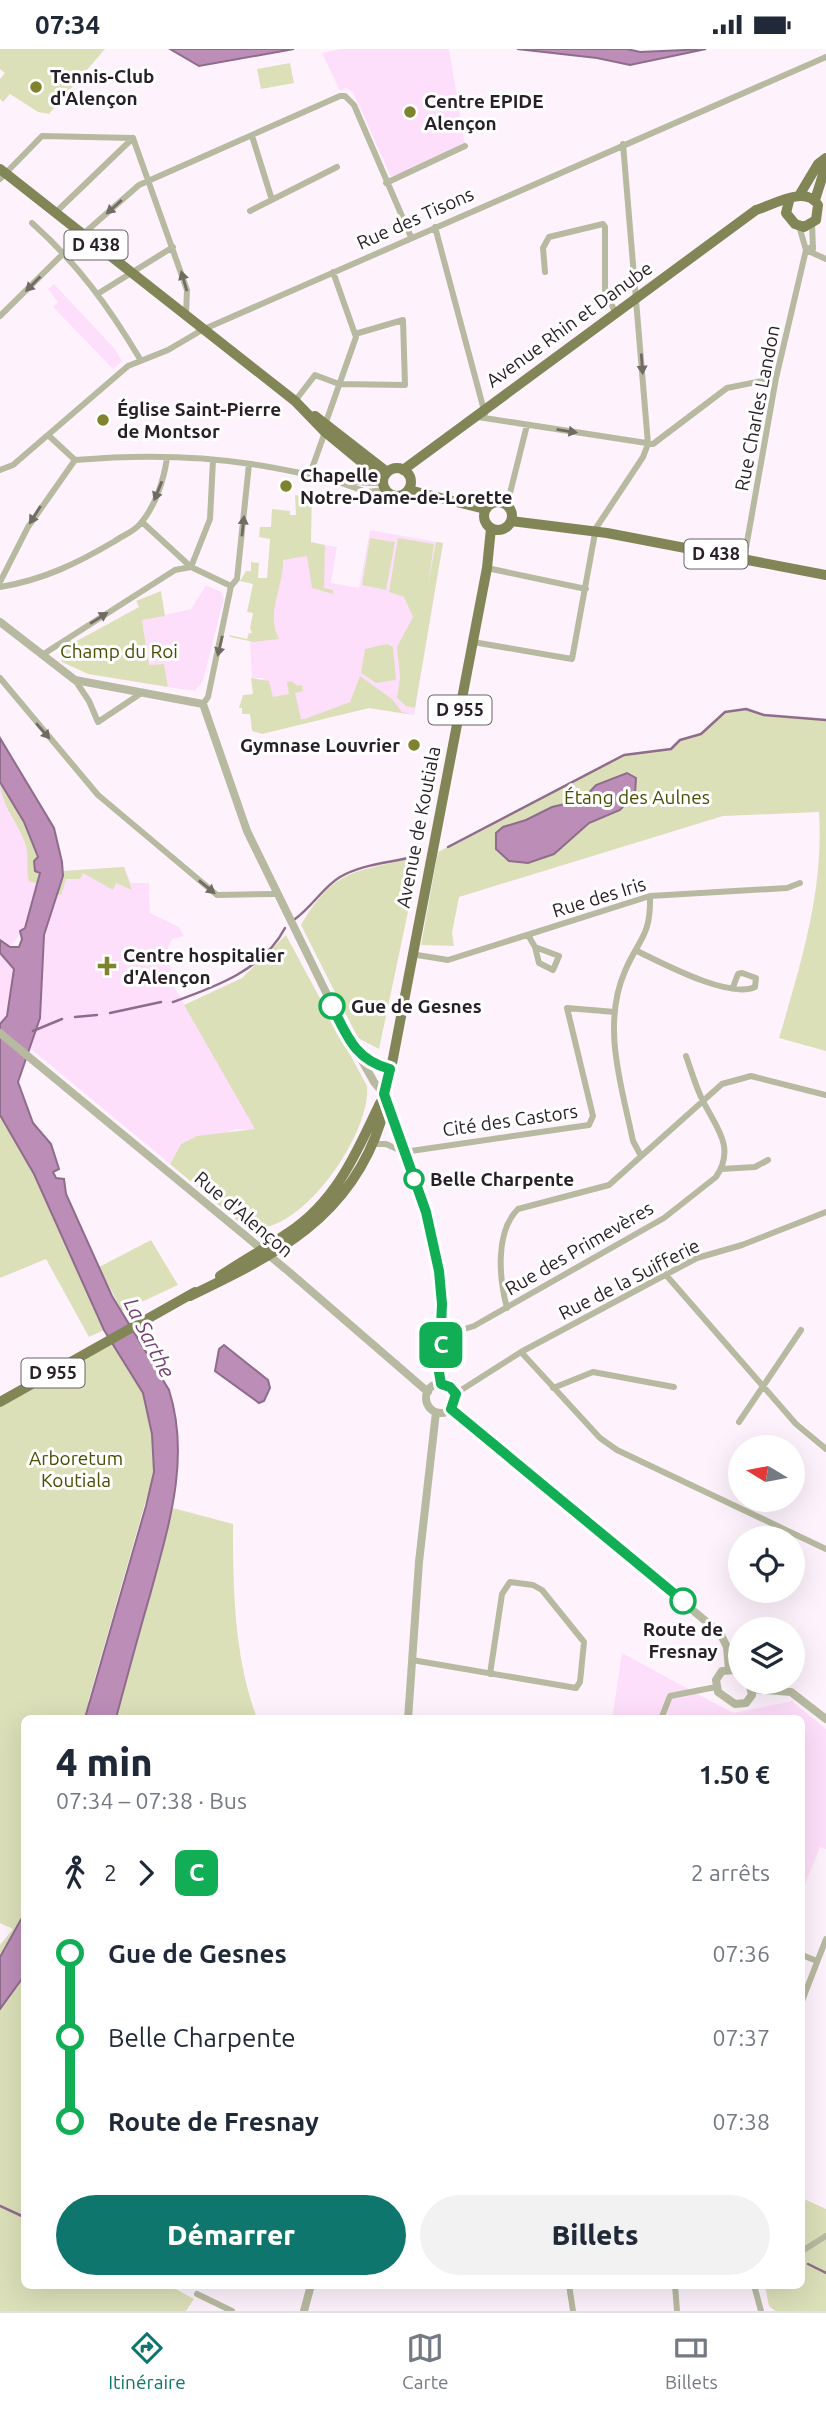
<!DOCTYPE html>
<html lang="fr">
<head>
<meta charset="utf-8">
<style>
  :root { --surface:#fff; --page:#f2f2f3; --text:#1f2937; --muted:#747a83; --line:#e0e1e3; --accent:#0f766e }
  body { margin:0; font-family:Ubuntu,sans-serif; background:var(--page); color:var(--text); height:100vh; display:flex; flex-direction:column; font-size:26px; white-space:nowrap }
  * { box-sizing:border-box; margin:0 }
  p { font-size:23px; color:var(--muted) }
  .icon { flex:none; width:38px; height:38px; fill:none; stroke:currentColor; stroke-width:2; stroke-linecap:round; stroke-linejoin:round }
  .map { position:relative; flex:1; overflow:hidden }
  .details { position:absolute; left:21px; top:1666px; width:784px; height:574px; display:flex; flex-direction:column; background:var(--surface); border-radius:10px; box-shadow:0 7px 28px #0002 }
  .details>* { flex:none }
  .badge { padding:0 14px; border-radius:10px; font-size:24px; line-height:46px }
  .needle { width:46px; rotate:280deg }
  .fabs { position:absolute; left:728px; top:1386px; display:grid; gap:14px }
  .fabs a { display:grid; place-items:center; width:77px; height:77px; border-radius:50%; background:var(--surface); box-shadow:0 7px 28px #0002; font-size:35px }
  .map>.badge { position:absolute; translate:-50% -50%; box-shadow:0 0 0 4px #fff }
  .legs { display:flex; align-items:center; gap:10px; height:77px; padding:0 35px; font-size:23px }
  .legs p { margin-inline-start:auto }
  .head { display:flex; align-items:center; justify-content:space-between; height:119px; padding:0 35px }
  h1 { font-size:38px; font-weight:800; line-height:52px }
  .primary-button { display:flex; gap:14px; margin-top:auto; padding:14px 35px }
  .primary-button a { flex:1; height:80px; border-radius:42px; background:var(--accent); color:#fff; font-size:28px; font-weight:800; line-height:80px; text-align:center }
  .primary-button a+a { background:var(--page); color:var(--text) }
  ul { padding:0 35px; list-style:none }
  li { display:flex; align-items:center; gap:24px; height:84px; font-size:26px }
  li i { display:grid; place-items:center; width:10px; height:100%; margin:0 9px; background:currentColor }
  li i::after { content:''; width:18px; height:18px; margin:-9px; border:5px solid; border-radius:50%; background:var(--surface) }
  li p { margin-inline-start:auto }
  li:first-child i { background:linear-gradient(#0000 50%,currentColor 0) }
  li:last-child i { background:linear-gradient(currentColor 50%,#0000 0) }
  .status { display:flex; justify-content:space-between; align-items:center; height:49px; padding:0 35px; background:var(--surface); direction:ltr }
  .status svg { height:19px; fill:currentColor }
  .tab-bar { display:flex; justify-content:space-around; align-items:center; height:98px; border-top:2px solid var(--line); background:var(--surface); font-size:19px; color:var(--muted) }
  .tab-bar a { display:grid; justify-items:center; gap:4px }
  .tab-bar .selected { color:var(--accent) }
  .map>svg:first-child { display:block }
</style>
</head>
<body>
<div class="status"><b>07:34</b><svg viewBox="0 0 49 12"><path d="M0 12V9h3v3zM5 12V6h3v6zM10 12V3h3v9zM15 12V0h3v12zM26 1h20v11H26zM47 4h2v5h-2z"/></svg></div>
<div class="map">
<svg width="826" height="2262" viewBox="0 0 826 2262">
  <rect width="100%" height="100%" fill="#fef3fd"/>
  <path fill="#fedffb" d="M340,0H449L465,95L391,128L353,43L346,39L340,42L322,4Z
    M54,235L115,300L122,312L113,320L53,258L58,253L48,240Z
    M370,481L443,494L414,666L369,659L306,673L272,648L262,629H252L250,594L247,590L254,591L269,561L280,505L313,494L337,498L331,534L359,539Z
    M206,536L221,543L224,549L203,632L195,642L168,638L164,615L149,617L142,571L191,560Z
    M0,733L24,773L38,809L63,827V822L124,818L131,834H149L150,864L179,878L184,887L172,890L168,898L173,936L256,1081L236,1080L223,1085L197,1087L181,1095L170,1115L31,1000L40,969L44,886L55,853L25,879L10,898L0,891Z
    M0,904L14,919L7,967L0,975Z
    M622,1604L733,1664L792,1652L826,1680V1800L820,1798L802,1843V1670H612Z"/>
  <path fill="#dce0b9" d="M0,0H105L49,65L38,63L10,45L3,53L0,50V30L5,24L0,20Z
    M290,14L294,34L261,40L257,20Z
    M302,441L304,445L312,443L311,493L325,496L324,539L333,541V545L312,539L307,507L283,511C284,538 265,564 279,590L254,593L230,588L229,586L247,590L249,584H252L250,579L253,564L247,563L253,535L240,532L246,522H251V513L259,514L258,529H267L270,490L259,488L260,478H271L272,460L290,462V466H296L295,446L301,447Z
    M370,489L395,493L386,541L362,536Z
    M398,489L434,495L428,536L436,493L443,494L415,659L406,657L397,649L400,628L397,598L413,568L404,548L389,543Z
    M161,542L165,567L142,571L149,616L164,615L168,638L88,625L62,613L59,603L70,590L73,594L139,558L136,552Z
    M387,595L393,598L396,631L376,634L361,624L365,600Z
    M360,627L392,650L402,663L414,666L369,659L262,685L252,682L250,665H242V659H239L243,646L253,645L251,629L269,632L273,648L289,645L287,633L291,632L298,637L302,636L303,642L295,644L301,670H305L350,653Z
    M746,660L764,666L826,671V1002L779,989C801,915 824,841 819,763L723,767L459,848L452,884L454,897L421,896L438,803L624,706L671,700L680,691L701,685L725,663Z
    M0,733C19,764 43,798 38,835L29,832C25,820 30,807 25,794C18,773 0,755 0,733Z
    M420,806L379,1000L358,989L301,876C337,814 360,825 420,806Z
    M124,818L132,841L116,834L113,841L83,824L80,830H66L61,846L57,845L63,822Z
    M286,886L367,1037C372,1084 299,1191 246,1179L170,1115L181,1095L197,1087L255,1080L184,956L242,929Z
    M0,1066L34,1125L104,1281L89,1288L46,1210L0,1229Z
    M151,1191L178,1236L122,1262L99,1218Z
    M111,1292L143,1344L152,1385L154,1423L88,1653L117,1667L173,1459L233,1475C233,1539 234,1608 257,1669L24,1670V2236L170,2237L194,2250L186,2262H0V1896L13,1880L0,1874V1356Z
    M802,2149L826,2160V2262H775L769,2257L765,2237L802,2236Z"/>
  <path fill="#bb8db7" stroke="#8f6c8c" stroke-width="2" d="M170,0H294L199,17Z
    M517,0H627L640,3L706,0L630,16L597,9Z
    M0,689L54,779L62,813L63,827L44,886L40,969L18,1033L33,1074L51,1095L59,1120L53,1123L56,1129L64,1130L66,1145L112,1247L169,1341C191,1410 168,1479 150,1546C138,1587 127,1628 116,1669H85L146,1457L154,1423L152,1385L143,1344L104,1281L34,1125L0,1066V975L7,967L14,920L0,904V891L10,898H19L22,890L20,882L25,879L40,824L35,822L34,812L38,808L24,773L0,733Z
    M627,724L636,729L635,745L620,761L589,774L554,805L528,814L509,812L496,800V784L503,778L526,771L552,758L582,751L596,736Z
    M224,1296L268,1331L270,1339L264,1352L259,1354L215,1322L219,1300Z
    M24,1865V1927L0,1960V1908Z"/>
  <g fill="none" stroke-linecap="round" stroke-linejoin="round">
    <path stroke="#8f6c8c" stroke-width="2.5" d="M448,798L624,706L671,700L680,691L701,685L725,663L746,660L764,666L826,671
      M295,870C312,858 323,838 340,828C364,814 393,814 420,806
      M173,953C215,938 263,921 285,879
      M110,964L161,953
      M75,968L97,966
      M33,982L62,970
      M0,2157L24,2168
      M808,2215L826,2224"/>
    <path stroke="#b7baa0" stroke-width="6" d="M252,87L272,151
      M133,89L187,241L186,266
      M0,130L42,87L133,89
      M386,134L465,97
      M250,162L337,118
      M55,164L133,89
      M32,174C77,214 109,258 140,310
      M812,174L813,200
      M799,177L806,201L826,210
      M435,178L485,365
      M545,223L543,199L549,188L603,175L605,178V241L615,263
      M99,244L173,198
      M0,267L82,186L139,136L340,47H345L354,56L411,188
      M295,352L315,326L339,335L405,336L403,271L355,285
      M478,368L653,395L727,339L776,329
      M326,373L356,288L333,223
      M48,386L75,411C133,406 193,406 251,415C295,421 338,435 383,434
      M0,421L13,416L128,317L168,301L202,281L826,8
      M310,425L325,383
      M341,434L367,443L385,441
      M507,456L527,376
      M142,473L191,518
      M596,479L643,408L648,395L623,95
      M744,510L776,329L806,201L813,197
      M191,518L210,470L213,411
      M487,519L586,540
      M0,533L28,478L75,411
      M231,537L237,530L249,415
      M0,538C43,531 78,514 115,492C124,486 135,482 141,474C156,456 164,430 167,409
      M473,593L572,610L595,484
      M42,606L175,521L191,518L231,537
      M0,629L98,746L217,846L276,845
      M75,631L89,652L98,673L143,643
      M203,655L208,648L231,537
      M528,886L535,898L539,914L553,921L559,907L535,898
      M637,902C662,914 729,950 755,938L756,929L742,924L738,925L733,938
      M411,905L448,911L650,847L787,839L800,834
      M374,1095H386L404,1103L589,1076L593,1067L567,959L615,963
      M640,1105L633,1092C622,1038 601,977 625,922C639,889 651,888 650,847
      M721,1120L755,1118L768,1111
      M666,1226L796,1375L826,1400
      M507,1259C499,1229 495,1183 518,1160L609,1136L722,1035L751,1027L826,1046
      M442,1287L474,1277L664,1169L716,1128C737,1097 714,1076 701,1048C695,1035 691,1021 686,1007
      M521,1303L600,1389L617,1401L826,1500
      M553,1339L593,1323L674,1338
      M455,1345L521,1303L697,1209L742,1196L826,1163
      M739,1373L801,1281
      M412,1611L576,1639L580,1633L584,1593L542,1541L533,1536L510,1533L502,1545L490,1625
      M661,1670L670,1647L716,1638
      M802,1906L817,1912
      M802,1952L826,1890
      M802,2202L826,2187
      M569,2236L573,2262
      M675,2236L677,2262
      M754,2236L761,2262
      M197,2245L232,2262"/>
    <path stroke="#b7baa0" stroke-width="8" d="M0,573L75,631L203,655L247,782L342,976L374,1033L384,1045L426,1163L439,1222L442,1255L438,1323L441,1335
      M0,984L288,1222L428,1343
      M363,1010L390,1020
      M426 1349a15 15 0 1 1 30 0a15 15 0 1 1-30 0Z
      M451,1360L720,1584L727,1598L729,1621
      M740,1625L735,1621L722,1622L716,1631L718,1643L735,1655L746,1654L752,1646L749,1633
      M752,1640L791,1643L826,1670
      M408,1670L419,1513L436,1363
      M304,2262L311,2236"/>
    <path stroke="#828656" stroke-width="10" d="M0,120L295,352L325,383L383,431
      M800,145L818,115L826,109
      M815,151L826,116
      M315,367L387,423
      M383 433a14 14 0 1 1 28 0a14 14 0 1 1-28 0Z
      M403,421L756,161C775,155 806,136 818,156L816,171L804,178L795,175L786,164L789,152
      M409,441L485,460
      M484 467a14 14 0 1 1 28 0a14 14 0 1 1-28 0Z
      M511,472L607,484L826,526
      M220,1227C242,1212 266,1199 288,1184C336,1153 357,1103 380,1054
      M190,1247C275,1206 350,1170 381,1072L487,519L491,479
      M0,1353L195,1243"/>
  </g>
  <defs><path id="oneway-solid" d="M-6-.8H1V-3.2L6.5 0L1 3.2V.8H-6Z" transform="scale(1.75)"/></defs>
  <g fill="#706c64">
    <use href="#oneway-solid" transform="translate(114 158) rotate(138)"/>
    <use href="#oneway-solid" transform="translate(184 232) rotate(-106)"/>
    <use href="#oneway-solid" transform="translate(33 235) rotate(135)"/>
    <use href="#oneway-solid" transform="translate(642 315) rotate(86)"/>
    <use href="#oneway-solid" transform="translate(567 382) rotate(9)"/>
    <use href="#oneway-solid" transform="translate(158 442) rotate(112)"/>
    <use href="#oneway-solid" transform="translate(35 466) rotate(122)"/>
    <use href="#oneway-solid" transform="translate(243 477) rotate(-84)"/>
    <use href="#oneway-solid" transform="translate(99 569) rotate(-32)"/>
    <use href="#oneway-solid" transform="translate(220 597) rotate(103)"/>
    <use href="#oneway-solid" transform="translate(43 682) rotate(49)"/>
    <use href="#oneway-solid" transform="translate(207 838) rotate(39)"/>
  </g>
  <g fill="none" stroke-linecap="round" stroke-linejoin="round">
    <defs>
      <path id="line-1" d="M332,957C347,987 355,1011 390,1020L384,1045L426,1163L439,1222L442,1255L439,1323L441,1335L450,1338L456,1345L451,1360L683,1552"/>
    </defs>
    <use href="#line-1" stroke="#fff" stroke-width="16"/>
    <use href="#line-1" stroke="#12ae56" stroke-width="10"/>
  </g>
  <g fill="#7f832e" stroke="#fff" stroke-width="2.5">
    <circle cx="36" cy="38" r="7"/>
    <circle cx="410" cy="63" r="7"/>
    <circle cx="103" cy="371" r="7"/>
    <circle cx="286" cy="437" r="7"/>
    <circle cx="414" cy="696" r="7"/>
    <path d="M103.5 906.5h7v7h7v7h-7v7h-7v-7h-7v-7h7z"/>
  </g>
  <g fill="#fff" stroke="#12ae56" stroke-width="3.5">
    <circle cx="332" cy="957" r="12"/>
    <circle cx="414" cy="1130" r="9"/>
    <circle cx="683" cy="1552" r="12"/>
  </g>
  <g text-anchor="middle" stroke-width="6" stroke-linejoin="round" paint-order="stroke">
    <g fill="#fff" stroke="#686268" stroke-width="2">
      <rect x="64.5" y="181.5" width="63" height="29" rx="5"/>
      <rect x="684.5" y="490.5" width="63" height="29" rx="5"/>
      <rect x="428.5" y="646.5" width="63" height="29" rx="5"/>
      <rect x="21.5" y="1309.5" width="63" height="29" rx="5"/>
    </g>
    <g font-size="18" font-weight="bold" fill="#281f27">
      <text x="96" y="202">D 438</text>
      <text x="716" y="511">D 438</text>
      <text x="460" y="667">D 955</text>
      <text x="53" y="1330">D 955</text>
    </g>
    <g font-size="19" font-weight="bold" fill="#281f27" stroke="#fff" text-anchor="start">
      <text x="50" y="34">Tennis-Club<tspan x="50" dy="22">d'Alençon</tspan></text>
      <text x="424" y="59">Centre EPIDE<tspan x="424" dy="22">Alençon</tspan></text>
      <text x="117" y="367">Église Saint-Pierre<tspan x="117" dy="22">de Montsor</tspan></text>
      <text x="300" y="433">Chapelle<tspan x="300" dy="22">Notre-Dame-de-Lorette</tspan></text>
      <text x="400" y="703" text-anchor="end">Gymnase Louvrier</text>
      <text x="123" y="913">Centre hospitalier<tspan x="123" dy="22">d'Alençon</tspan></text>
    </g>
    <g font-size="19" fill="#281f27" stroke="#fff">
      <text transform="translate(415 169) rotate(-24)" y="7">Rue des Tisons</text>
      <text transform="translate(569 275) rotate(-36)" y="7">Avenue Rhin et Danube</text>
      <text transform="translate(757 359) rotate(-79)" y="7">Rue Charles Landon</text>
      <text transform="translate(418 778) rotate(-79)" y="7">Avenue de Koutiala</text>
      <text transform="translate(599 848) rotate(-17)" y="7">Rue des Iris</text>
      <text transform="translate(510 1071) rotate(-8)" y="7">Cité des Castors</text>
      <text transform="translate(244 1165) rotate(40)" y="7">Rue d'Alençon</text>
      <text transform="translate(579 1199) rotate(-30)" y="7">Rue des Primevères</text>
      <text transform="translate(629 1230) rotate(-27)" y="7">Rue de la Suifferie</text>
    </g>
    <g font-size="19" fill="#4a4d03" stroke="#fff">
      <text x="119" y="609">Champ du Roi</text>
      <text x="637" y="755">Étang des Aulnes</text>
      <text x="76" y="1416">Arboretum<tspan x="76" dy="22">Koutiala</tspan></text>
    </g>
    <g font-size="19" font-weight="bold" fill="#281f27" stroke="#fff" text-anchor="start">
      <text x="351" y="964">Gue de Gesnes</text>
      <text x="430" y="1137">Belle Charpente</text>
      <text x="683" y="1587" text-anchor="middle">Route de<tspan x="683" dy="22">Fresnay</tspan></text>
    </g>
    <g font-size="21" font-style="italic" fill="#783f75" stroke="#fff">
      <text transform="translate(149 1289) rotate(63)" y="7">La Sarthe</text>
    </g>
  </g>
</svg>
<div class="fabs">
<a><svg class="needle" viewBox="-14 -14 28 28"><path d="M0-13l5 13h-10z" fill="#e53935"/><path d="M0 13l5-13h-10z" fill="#747a83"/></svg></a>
<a><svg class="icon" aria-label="locate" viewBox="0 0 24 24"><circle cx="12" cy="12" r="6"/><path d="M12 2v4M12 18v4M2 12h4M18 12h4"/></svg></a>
<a><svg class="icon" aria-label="layers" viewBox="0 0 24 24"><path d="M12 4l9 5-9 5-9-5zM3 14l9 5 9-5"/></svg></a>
</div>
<b class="badge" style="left:441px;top:1296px;background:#12ae56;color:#fff">C</b>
<section class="details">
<div class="head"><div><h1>4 min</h1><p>07:34 – 07:38 · Bus</p></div><b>1.50 €</b></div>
<div class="legs"><svg class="icon" aria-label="walk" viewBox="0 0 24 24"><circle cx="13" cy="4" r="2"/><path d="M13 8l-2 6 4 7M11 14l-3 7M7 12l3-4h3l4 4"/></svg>2<svg class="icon" aria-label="forward" viewBox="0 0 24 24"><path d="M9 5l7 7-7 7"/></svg><b class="badge" style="background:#12ae56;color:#fff">C</b><p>2 arrêts</p></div>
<ul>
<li><i style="color:#12ae56"></i><b>Gue de Gesnes</b><p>07:36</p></li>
<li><i style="color:#12ae56"></i><span>Belle Charpente</span><p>07:37</p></li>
<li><i style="color:#12ae56"></i><b>Route de Fresnay</b><p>07:38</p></li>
</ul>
<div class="primary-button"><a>Démarrer</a><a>Billets</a></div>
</section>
</div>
<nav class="tab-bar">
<a class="selected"><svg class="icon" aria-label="directions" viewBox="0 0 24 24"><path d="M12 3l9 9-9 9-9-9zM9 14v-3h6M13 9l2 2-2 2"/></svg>Itinéraire</a>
<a><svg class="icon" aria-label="map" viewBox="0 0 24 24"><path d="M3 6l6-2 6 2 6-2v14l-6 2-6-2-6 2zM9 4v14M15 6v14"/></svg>Carte</a>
<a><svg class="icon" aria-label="tickets" viewBox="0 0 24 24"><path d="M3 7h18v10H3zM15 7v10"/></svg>Billets</a>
</nav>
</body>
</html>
